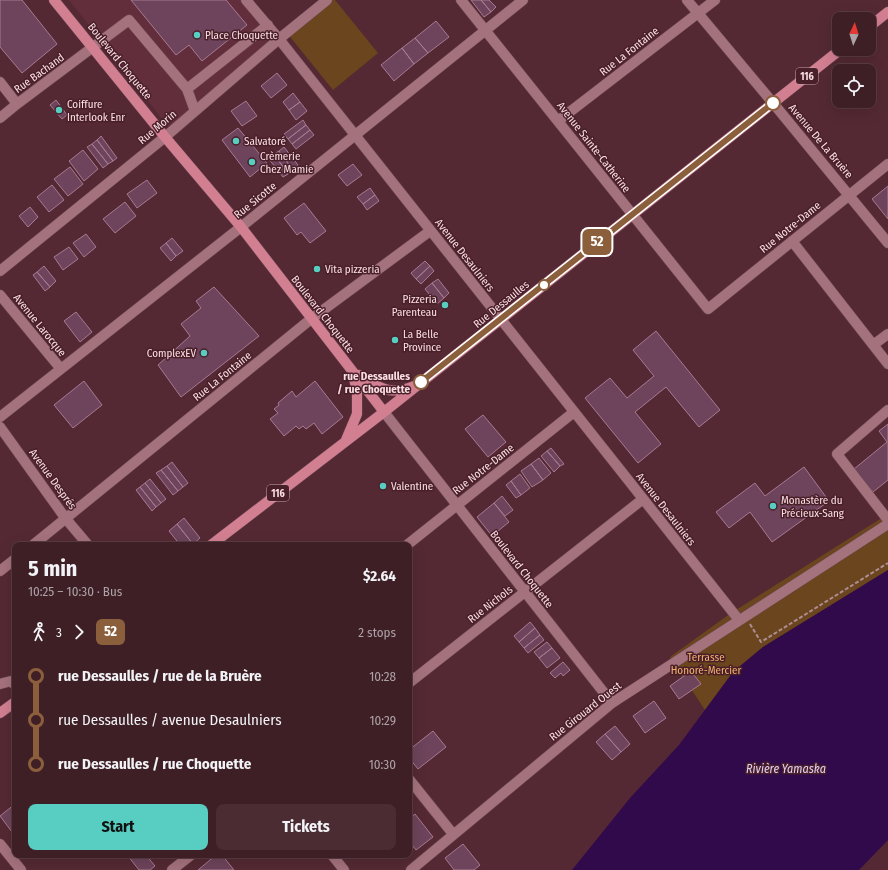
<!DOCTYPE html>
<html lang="en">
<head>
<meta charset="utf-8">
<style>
  :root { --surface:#3f1f26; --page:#4a2c32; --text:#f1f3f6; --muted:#ada2a7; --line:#583d43; --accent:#57cec1 }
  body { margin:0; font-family:"Fira Sans Condensed",sans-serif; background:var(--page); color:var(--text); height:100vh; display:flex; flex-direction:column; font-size:15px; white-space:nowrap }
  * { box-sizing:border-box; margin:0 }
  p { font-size:13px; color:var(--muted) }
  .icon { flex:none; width:22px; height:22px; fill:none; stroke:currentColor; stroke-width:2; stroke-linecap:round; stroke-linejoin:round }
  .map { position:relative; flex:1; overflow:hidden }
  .panel { position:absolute; left:12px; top:542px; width:400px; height:316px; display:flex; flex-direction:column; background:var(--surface); border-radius:8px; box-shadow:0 4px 16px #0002,0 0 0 1px var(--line) }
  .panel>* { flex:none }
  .badge { padding:0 8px; border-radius:6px; font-size:14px; line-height:26px }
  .needle { width:26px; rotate:4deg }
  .fabs { position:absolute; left:832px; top:12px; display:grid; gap:8px }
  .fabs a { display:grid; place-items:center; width:44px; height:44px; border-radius:8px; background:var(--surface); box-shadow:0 4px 16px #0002,0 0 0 1px var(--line); font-size:20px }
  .map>.badge { position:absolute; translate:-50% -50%; box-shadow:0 0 0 2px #fff }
  .legs { display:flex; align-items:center; gap:6px; height:44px; padding:0 16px; font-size:13px }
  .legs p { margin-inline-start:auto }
  .summary { display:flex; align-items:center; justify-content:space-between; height:68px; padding:0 16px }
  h1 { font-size:22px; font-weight:700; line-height:30px }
  .action { display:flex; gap:8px; margin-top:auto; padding:8px 16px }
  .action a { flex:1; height:46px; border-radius:8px; background:var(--accent); color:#111; font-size:16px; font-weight:700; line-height:46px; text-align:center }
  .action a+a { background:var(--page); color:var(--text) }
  ul { padding:0 16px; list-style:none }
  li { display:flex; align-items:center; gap:14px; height:44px; font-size:15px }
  li i { display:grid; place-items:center; width:6px; height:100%; margin:0 5px; background:currentColor }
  li i::after { content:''; width:10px; height:10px; margin:-5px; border:3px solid; border-radius:50%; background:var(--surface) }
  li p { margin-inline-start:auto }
  li:first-child i { background:linear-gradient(#0000 50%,currentColor 0) }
  li:last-child i { background:linear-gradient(currentColor 50%,#0000 0) }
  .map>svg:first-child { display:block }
</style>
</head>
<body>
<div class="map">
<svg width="888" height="870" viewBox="0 0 888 870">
  <rect width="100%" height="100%" fill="#542933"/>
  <path fill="#622e3b" d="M69,0H245L279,39L171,130Z"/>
  <path fill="#6a451d" d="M327,0H335L378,53L333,90L287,33Z
    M888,514V570L763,647L733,672L705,710L670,657L731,613Z"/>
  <path fill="#300a4b" d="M888,570V840L859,870H572L630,798L679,745L733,672L763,647Z"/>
  <path fill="#6d445b" stroke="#a87a92" d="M0,0H22L57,44L22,73L0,47Z
    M131,0H226L247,25L202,61L189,45L176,55Z
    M471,0H481L491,12L484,17Z
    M481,0H489L496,7L491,12Z
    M436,21L449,37L428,53L415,38Z
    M415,38L428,53L414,64L402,48Z
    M402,48L414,64L394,81L381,65Z
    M277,73L287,85L271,98L261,86Z
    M293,93L300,102L289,110L283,102Z
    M56,100L67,115L62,119L50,105Z
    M246,101L257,116L242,126L231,111Z
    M300,102L307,111L296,120L289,110Z
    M303,120L306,125L288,139L284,134Z
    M306,125L310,130L292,144L288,139Z
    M238,128L267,163L250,177L222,140Z
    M310,130L314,135L296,149L292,144Z
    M101,136L117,158L113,161L97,140Z
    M97,140L113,161L108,164L92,144Z
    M92,144L108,164L103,168L87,147Z
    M284,147L298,165L293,170L279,151Z
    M83,150L98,169L84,181L69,161Z
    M279,151L293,170L288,174L274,154Z
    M274,154L288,174L283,177L268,158Z
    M353,164L362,175L347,186L338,175Z
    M70,167L83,184L68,196L54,179Z
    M147,180L157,193L137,208L127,194Z
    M52,185L64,200L49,212L37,197Z
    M888,186V219L872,199Z
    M370,188L375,195L363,204L357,197Z
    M375,195L379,201L367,210L363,204Z
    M125,202L136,216L115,233L103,219Z
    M304,203L326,231L310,243L301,232L297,235L284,218Z
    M30,207L38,217L28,227L19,216Z
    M86,234L96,247L84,257L73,243Z
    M172,238L183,251L176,256L166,243Z
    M166,243L176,256L171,261L160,248Z
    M69,247L78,259L63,270L54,257Z
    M425,261L430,266L416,279L411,273Z
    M44,266L56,281L50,287L37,272Z
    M430,266L434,271L421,284L416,279Z
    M37,272L50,287L45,291L33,275Z
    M438,279L449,293L444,298L432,283Z
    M432,283L444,298L437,304L425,289Z
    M214,287L259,336L181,397L158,365L190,336L181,324L201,308L196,301Z
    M76,312L92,332L80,342L64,321Z
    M656,331L720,410L699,427L666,387L635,412L661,444L638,463L585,398L610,378L627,398L654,376L633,350Z
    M84,381L102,405L73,428L54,405Z
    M315,381L343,417L322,434L314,423L306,429L303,426L299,429L296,426L284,436L270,419L278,413L274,409L279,405L278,403L292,391L296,397Z
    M483,415L506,442L488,457L465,429Z
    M888,424V480L873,492L854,469L887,442L879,431Z
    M551,448L564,464L560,466L547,451Z
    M547,451L560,466L554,472L541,456Z
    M539,458L551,473L543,480L531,464Z
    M172,462L188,483L183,487L167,466Z
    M531,464L543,480L532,487L521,471Z
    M167,466L183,487L178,491L161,470Z
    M804,467L829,501L772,542L750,512L729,528L716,512L755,483L765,496Z
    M161,470L178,491L173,495L156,473Z
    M520,474L530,488L521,495L511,481Z
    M150,479L166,499L161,503L145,483Z
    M511,481L521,495L516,498L506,485Z
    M145,483L161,503L156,507L140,487Z
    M140,487L156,507L152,511L136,490Z
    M502,496L513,510L505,516L494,503Z
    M494,503L509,522L492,536L477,517Z
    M184,518L200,538L193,544L177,524Z
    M177,524L193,544L191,545H180L169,531Z
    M530,622L535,628L519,642L514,636Z
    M535,628L540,635L524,648L519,642Z
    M540,635L544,640L528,653L524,648Z
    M547,642L552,648L539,658L534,652Z
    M552,648L560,658L547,668L539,658Z
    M563,662L570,670L563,676L561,673L555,678L550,673Z
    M691,671L701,684L679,699L670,686Z
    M654,701L666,718L645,733L633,716Z
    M615,726L630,744L621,752L605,734Z
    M433,731L446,747L418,769L409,758V750Z
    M605,734L621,752L612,760L596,742Z
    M15,804V836L0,816Z
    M415,814L433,837L416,850L409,841V819Z
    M463,844L480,865L474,870H454L445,858Z
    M129,855H146L155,866L150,870H139L128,856Z
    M216,855H222L234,870H198Z"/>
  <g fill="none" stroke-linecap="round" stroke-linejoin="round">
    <defs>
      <path id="minor" d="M246,0L279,39L739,620
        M461,0L708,309L888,164
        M687,0L773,103L888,243
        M0,82L17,104
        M187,89L195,111
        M0,118L17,104L129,20L187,89L268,25
        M558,121L715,0
        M792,241L888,364
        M0,271L165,137L279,39L327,0
        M0,295L61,369
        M873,345L888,334
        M888,410L837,454L888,520
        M384,412L612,703
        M0,417L241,227L523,0
        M0,427L66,519L88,545
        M33,545L311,319L430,231
        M407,545L574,412
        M0,571L15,559
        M409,683L643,499
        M0,684L11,681L15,685
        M409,779L453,834
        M0,844L21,870
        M332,855L344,870
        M172,870L191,855
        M411,870L612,703L888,524"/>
      <path id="major" d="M54,0L165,137L241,227L384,412
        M869,27L888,12
        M359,375C379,388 390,396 414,386
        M346,440L357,414V393L353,373
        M211,545L384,412L841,49
        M0,713L15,702"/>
    </defs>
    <use href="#minor" stroke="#6f4953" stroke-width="11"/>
    <use href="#major" stroke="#6f4953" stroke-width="11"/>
    <path stroke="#af8c93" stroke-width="2" stroke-dasharray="4 2" stroke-linecap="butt" d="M750,624L761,642L888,563"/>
    <use href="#minor" stroke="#a4727c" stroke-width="10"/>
    <use href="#major" stroke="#d37f92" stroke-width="10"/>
  </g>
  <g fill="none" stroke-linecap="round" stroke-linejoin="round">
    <defs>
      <path id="line-1" d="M421,382L773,103"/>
    </defs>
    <use href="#line-1" stroke="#fff" stroke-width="9"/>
    <use href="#line-1" stroke="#8b5e3c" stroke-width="6"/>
  </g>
  <g fill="#57cec1" stroke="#491f29" stroke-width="1.5">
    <circle cx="197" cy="35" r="4"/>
    <circle cx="59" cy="110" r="4"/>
    <circle cx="236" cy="141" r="4"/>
    <circle cx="252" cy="162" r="4"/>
    <circle cx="317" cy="269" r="4"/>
    <circle cx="445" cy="305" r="4"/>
    <circle cx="395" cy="340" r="4"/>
    <circle cx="204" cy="353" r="4"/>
    <circle cx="383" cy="486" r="4"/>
    <circle cx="773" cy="506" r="4"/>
  </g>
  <g fill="#fff" stroke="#8b5e3c" stroke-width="2">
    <circle cx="773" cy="103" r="7"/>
    <circle cx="544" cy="285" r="5"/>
    <circle cx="421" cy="382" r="7"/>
  </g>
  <g text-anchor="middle" stroke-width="3" stroke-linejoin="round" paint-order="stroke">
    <g fill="#491f29" stroke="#c6a5ab" stroke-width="1">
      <rect x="796" y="68" width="22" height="16" rx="3"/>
      <rect x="267" y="485" width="22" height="16" rx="3"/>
    </g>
    <g font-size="10" font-weight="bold" fill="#fbdee3">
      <text x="807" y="80">116</text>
      <text x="278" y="497">116</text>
    </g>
    <g font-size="11" fill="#fbdee3" stroke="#491f29" text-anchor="start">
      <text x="205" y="39">Place Choquette</text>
      <text x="67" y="108">Coiffure<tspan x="67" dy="13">Interlook Enr</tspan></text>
      <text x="244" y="145">Salvatoré</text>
      <text x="260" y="160">Crèmerie<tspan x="260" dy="13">Chez Mamie</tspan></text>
      <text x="325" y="273">Vita pizzeria</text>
      <text x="437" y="303" text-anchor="end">Pizzeria<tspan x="437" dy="13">Parenteau</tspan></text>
      <text x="403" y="338">La Belle<tspan x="403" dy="13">Province</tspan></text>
      <text x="196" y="357" text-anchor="end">ComplexEV</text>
      <text x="391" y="490">Valentine</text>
      <text x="781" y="504">Monastère du<tspan x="781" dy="13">Précieux-Sang</tspan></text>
    </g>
    <g font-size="11" fill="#fbdee3" stroke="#491f29">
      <text transform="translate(629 51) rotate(-38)" y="4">Rue La Fontaine</text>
      <text transform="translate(120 61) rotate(51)" y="4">Boulevard Choquette</text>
      <text transform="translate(39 73) rotate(-36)" y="4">Rue Bachand</text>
      <text transform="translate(157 127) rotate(-40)" y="4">Rue Morin</text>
      <text transform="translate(821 141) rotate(50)" y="4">Avenue De La Bruère</text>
      <text transform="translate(594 147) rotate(52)" y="4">Avenue Sainte-Catherine</text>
      <text transform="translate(255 200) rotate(-39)" y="4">Rue Sicotte</text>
      <text transform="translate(790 227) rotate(-39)" y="4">Rue Notre-Dame</text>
      <text transform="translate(465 255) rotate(52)" y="4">Avenue Desaulniers</text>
      <text transform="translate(501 304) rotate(-39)" y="4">Rue Dessaulles</text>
      <text transform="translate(323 314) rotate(52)" y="4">Boulevard Choquette</text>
      <text transform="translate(40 325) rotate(51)" y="4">Avenue Larocque</text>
      <text transform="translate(222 376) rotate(-39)" y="4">Rue La Fontaine</text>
      <text transform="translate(483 469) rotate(-38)" y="4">Rue Notre-Dame</text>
      <text transform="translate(53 479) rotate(54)" y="4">Avenue Després</text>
      <text transform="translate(666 509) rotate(52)" y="4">Avenue Desaulniers</text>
      <text transform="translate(522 569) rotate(52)" y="4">Boulevard Choquette</text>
      <text transform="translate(490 604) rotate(-38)" y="4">Rue Nichols</text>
      <text transform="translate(585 711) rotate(-38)" y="4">Rue Girouard Ouest</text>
    </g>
    <g font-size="11" font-weight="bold" fill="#fbdee3" stroke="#491f29" text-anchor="end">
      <text x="410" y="380">rue Dessaulles<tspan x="410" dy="13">/ rue Choquette</tspan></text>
    </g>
    <g font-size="11" fill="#f4b36f" stroke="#491f29">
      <text x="706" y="661">Terrasse<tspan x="706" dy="13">Honoré-Mercier</tspan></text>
    </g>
    <g font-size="12" font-style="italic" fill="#e3d1f8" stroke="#491f29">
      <text x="786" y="773">Rivière Yamaska</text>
    </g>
  </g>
</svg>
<div class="fabs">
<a><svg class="needle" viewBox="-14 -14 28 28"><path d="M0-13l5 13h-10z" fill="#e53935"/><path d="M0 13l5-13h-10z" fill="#ada2a7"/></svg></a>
<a><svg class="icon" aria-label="locate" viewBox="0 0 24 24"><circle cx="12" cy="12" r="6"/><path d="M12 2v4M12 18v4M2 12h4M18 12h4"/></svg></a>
</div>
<b class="badge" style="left:597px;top:242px;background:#8b5e3c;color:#fff">52</b>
<section class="panel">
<div class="summary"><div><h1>5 min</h1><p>10:25 – 10:30 · Bus</p></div><b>$2.64</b></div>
<div class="legs"><svg class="icon" aria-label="walk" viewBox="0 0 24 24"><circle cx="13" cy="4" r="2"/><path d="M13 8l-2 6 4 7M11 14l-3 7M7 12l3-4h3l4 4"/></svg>3<svg class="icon" aria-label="forward" viewBox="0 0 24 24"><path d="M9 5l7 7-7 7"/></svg><b class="badge" style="background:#8b5e3c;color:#fff">52</b><p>2 stops</p></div>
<ul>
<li><i style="color:#8b5e3c"></i><b>rue Dessaulles / rue de la Bruère</b><p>10:28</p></li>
<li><i style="color:#8b5e3c"></i><span>rue Dessaulles / avenue Desaulniers</span><p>10:29</p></li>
<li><i style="color:#8b5e3c"></i><b>rue Dessaulles / rue Choquette</b><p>10:30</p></li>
</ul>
<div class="action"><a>Start</a><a>Tickets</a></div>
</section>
</div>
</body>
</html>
